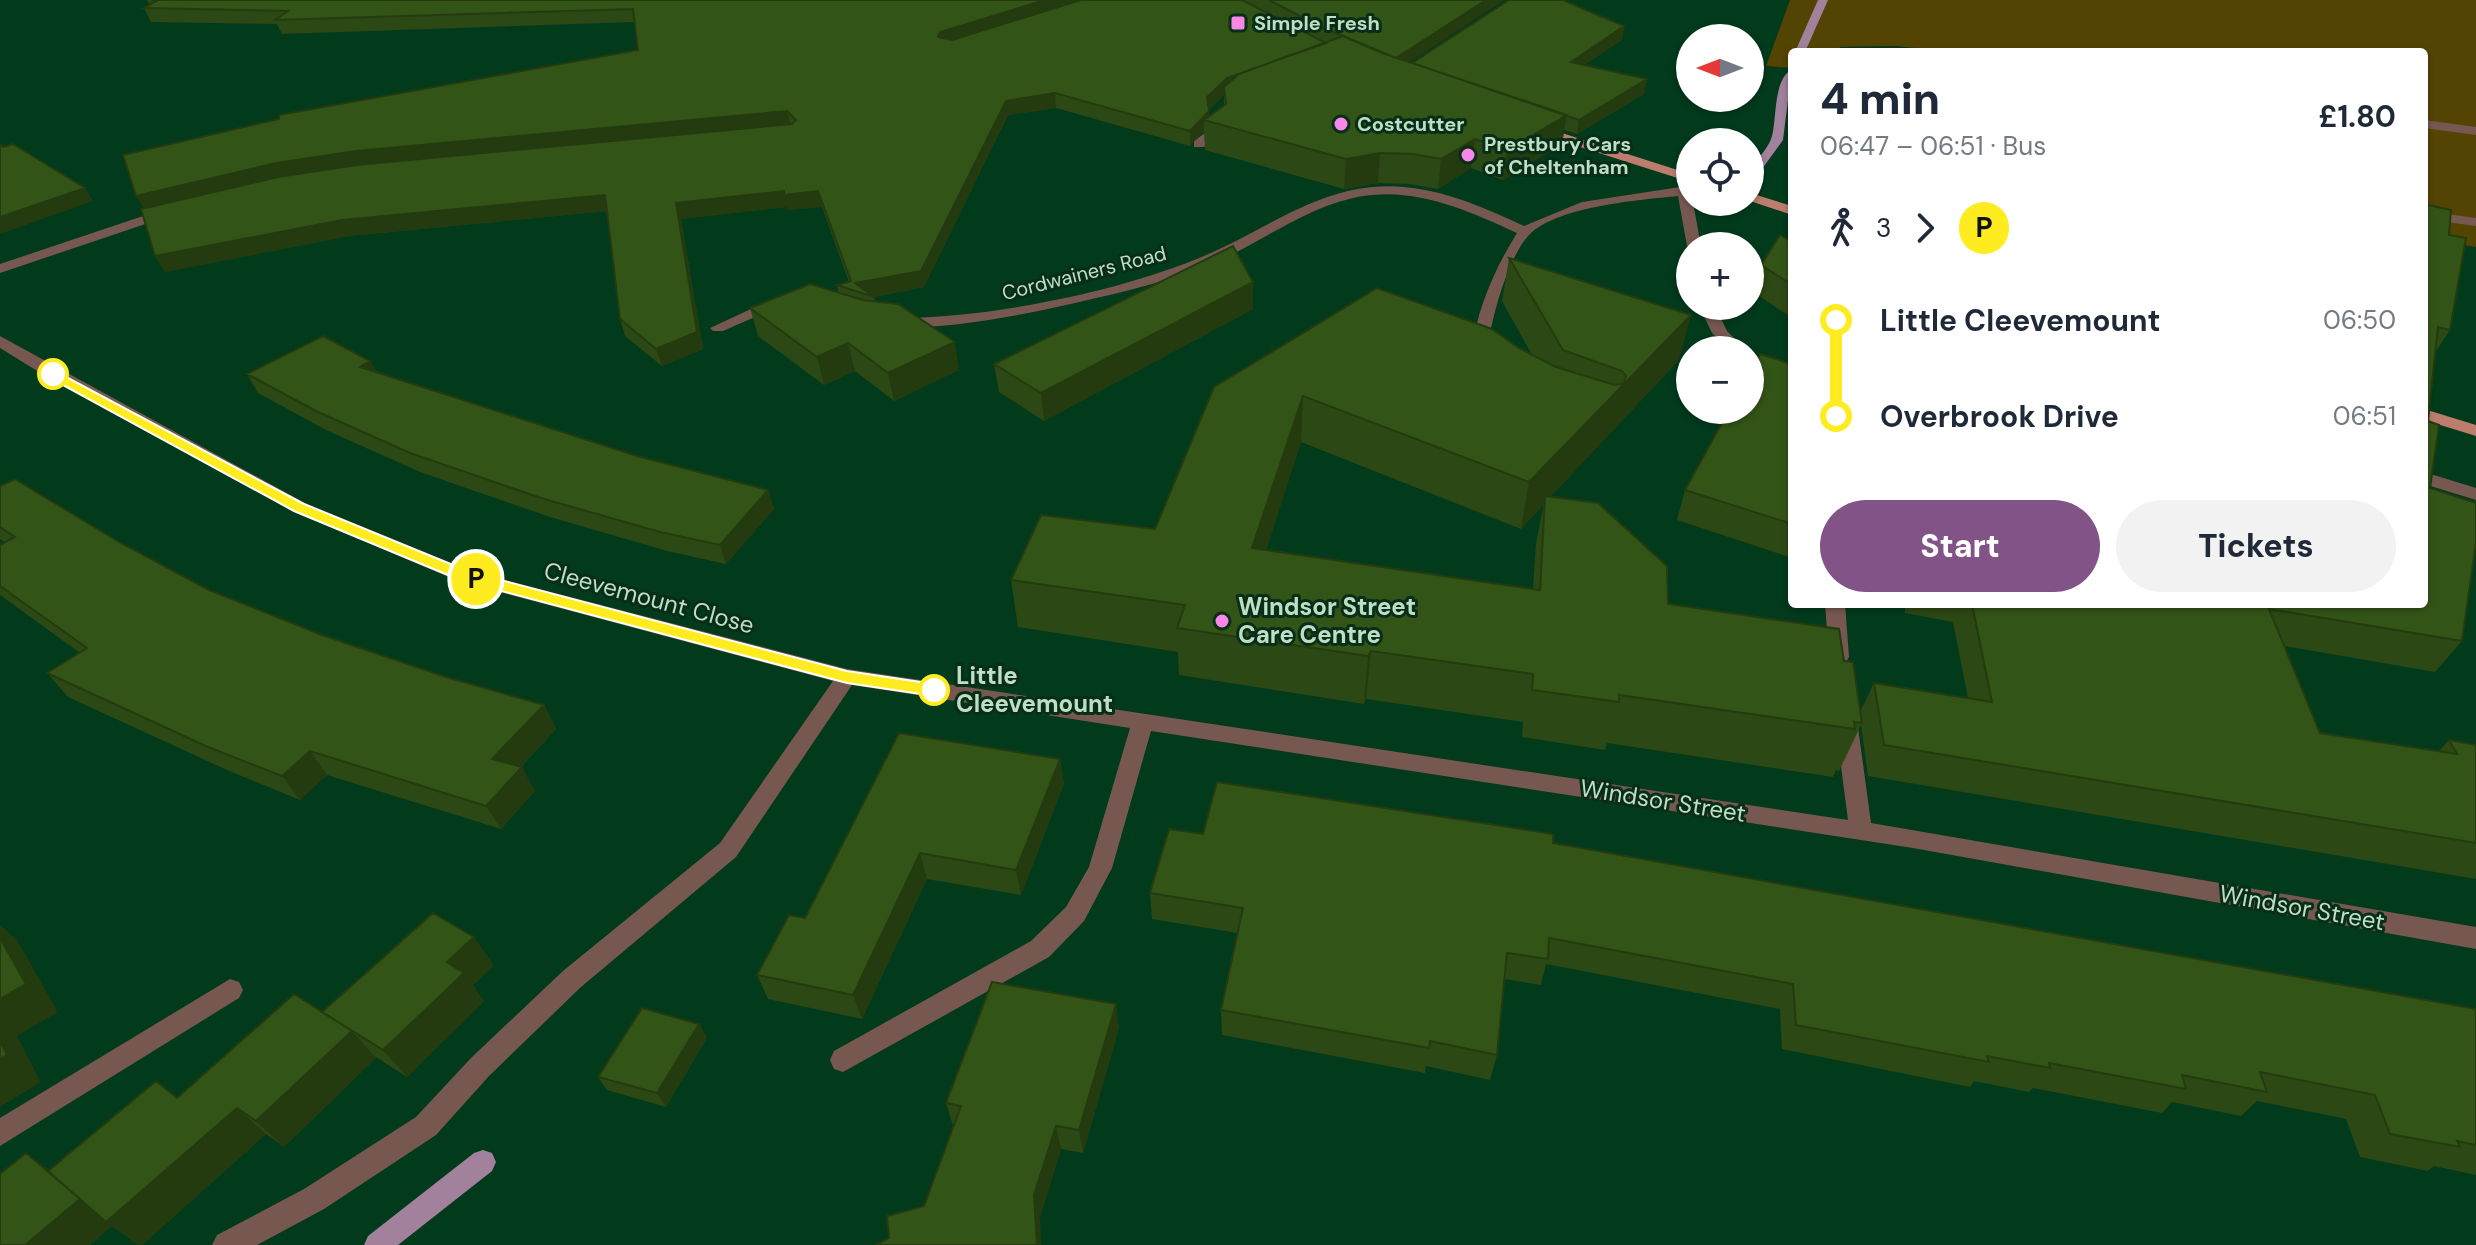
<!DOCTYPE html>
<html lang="en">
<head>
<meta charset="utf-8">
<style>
  :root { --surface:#fff; --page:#f2f2f3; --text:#1f2937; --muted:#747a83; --accent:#815387 }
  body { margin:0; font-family:"DM Sans",sans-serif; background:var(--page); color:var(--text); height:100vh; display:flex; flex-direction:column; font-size:30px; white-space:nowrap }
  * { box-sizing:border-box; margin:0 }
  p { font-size:26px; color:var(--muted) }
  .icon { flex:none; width:44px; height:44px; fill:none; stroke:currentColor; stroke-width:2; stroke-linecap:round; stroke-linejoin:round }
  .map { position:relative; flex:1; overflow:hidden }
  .panel { position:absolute; left:1788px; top:48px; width:640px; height:560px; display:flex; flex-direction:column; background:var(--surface); border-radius:8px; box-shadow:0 2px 6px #0004 }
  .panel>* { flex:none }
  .badge { padding:0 16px; border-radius:26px; font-size:28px; line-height:52px }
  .needle { width:52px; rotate:270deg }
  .fabs { position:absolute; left:1676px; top:24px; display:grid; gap:16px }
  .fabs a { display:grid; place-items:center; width:88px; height:88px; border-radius:50%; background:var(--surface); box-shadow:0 2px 6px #0004; font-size:40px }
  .map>.badge { position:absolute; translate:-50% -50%; box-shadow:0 0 0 4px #fff }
  .legs { display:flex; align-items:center; gap:12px; height:88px; padding:0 32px; font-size:26px }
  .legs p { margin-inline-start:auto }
  .headline { display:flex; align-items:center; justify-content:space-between; height:136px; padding:0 32px }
  h1 { font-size:44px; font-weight:800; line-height:60px }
  .button { display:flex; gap:16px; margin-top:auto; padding:16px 32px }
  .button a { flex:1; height:92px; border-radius:48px; background:var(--accent); color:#fff; font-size:32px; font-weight:800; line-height:92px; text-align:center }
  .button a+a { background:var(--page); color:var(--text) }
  ul { padding:0 32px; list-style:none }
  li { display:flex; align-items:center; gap:28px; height:96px; font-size:30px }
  li i { display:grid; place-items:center; width:12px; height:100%; margin:0 10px; background:currentColor }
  li i::after { content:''; width:20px; height:20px; margin:-10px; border:6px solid; border-radius:50%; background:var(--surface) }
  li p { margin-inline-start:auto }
  li:first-child i { background:linear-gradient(#0000 50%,currentColor 0) }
  li:last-child i { background:linear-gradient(currentColor 50%,#0000 0) }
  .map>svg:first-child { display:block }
</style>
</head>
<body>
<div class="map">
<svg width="2476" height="1245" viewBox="0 0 2476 1245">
  <rect width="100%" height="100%" fill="#023a1c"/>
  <path fill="#544403" d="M1790,0H2476V247L2424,239V52H1957L1894,46L1840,47L1838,52H1792V68L1766,66Z"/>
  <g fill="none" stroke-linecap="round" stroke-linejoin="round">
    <path fill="#a1819c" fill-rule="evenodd" d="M1818,0H1828L1805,52H1795Z
      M1792,69L1783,140L1759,173H1751L1750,169C1757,159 1769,148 1772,136C1777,117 1773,80 1792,69Z
      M483,1150L492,1153L496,1162L492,1171L398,1245H364L368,1236L474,1153Z"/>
    <path fill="#775851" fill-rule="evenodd" d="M1214,120H1222L1224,131L1204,147H1194V141L1213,127Z
      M2424,120L2476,127V135L2424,128Z
      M1690,182V202H1693L1701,246H1690V249L1687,246L1678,196C1639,200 1561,206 1531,233C1508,254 1490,323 1487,353L1479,358L1471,353C1477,309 1494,270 1517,233C1471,212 1423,190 1372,195C1316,200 1266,240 1216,262C1171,281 1123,292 1075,303C1018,316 960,327 901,328L893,323L901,318C990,318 1122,291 1204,256C1259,233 1312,192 1373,187C1426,182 1477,204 1524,226L1582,202L1680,187Z
      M170,207L175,208V214L0,273V264Z
      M2424,211L2476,218V226L2424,219Z
      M775,298L783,303L780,306L723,331H713L710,328Z
      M1699,306H1715L1727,331L1746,350H1729L1712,333Z
      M0,336L305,503L471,571L847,669L1848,820L1835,720L1838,714H1854L1857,720L1871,823L2476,927V949L1913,848L1151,731L1112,868L1084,921L1049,957L843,1072L834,1069L830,1060L834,1051L1031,941L1066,907L1089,867L1130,728L852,685L736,857L581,987L489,1076L436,1135L324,1209L257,1245H212L217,1235L304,1189L416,1117L471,1058L563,971L720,843L833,681L458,581L293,511L47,377L0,348Z
      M2424,472L2476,488V500L2424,484Z
      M1825,604H1845L1849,657L1846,662H1832L1829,657Z
      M230,979L239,982L243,990L239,998L0,1146V1118Z"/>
    <path fill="#bc7d6f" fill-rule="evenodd" d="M1537,125L1690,174V182L1533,132V126Z
      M1750,193L1792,206V215L1750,201Z
      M2424,409L2476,425V436L2424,420Z"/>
  </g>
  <path fill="#2c4814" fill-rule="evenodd" d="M147,0H1504L1409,62L1412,63L1624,26L1622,40L1584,65L1647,79L1644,94L1577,134L1564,130L1562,144L1503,180L1471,168L1438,189L1410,184L1378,183L1344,189L1205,150L1204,131L1190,146L1056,108L1008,115L924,287L874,297L875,301L959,370L894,401L855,371L824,385L758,336L750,308L838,292L837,285L849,282L822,207L788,210L787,207L681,219L703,349L662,366L625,336L620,319L607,211L349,236L165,272L155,256L638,50L635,22L282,34L277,24L151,22L144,8L150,5ZM1224,95V105L1209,116V110Z
    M2424,204L2449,235L2450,330L2436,351L2428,421L2430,488L2462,641L2435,672L2285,646L2320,733L2439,751L2449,740L2476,745V879L1868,776L1861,725L1839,771L1836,770L1833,777L1607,743L1605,750L1522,737L1523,722L1366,699L1364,704L1179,675L1178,652L1018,627L1011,580L1155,529L1214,387L1519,348L1532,355L1502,301L1509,258L1679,360L1550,497L1668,604L1844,661L1860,712L1874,683L1968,698L1953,622L1905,613V604H2424ZM1301,442L1521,529L1544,504L1536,543L1533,589L1266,550Z
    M1792,242V318L1753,292L1761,265Z
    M1253,309L1044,421L999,392L994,364Z
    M370,361L376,371L637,456L768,490L774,509L726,564L667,551L550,517L420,472L326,430L258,393L247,374Z
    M1792,364V558L1677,520L1685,490Z
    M0,486L119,542L209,590L322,635L446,677L544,705L556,729L521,767L535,791L501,829L327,775L300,800L227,770L68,697L47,673L80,653L0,595V545L5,542L0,539Z
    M1060,759L1064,784L1021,895L927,879L862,1019L768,999L757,975L805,918Z
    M1203,834L1553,843L2476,1009V1175L2434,1166L2428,1171L2360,1157L2346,1119L2257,1101L2241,1116L2172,1102L2162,1113L2033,1088L2029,1092L1974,1081L1970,1087L1782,1049L1780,1009L1546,964L1541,985L1504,979L1497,1055L1490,1080L1426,1066L1425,1073L1222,1035L1221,1010L1238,933L1152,919L1150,893Z
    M494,965L473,985L484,1001L407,1077L374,1056L376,1058L284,1147L266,1134L142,1245H138L112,1226L90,1245H0L49,1170L177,1098L322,1012Z
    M1116,1004L1119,1028L1083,1153L1061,1149L1040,1217L889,1238L924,1206L953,1126L946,1103Z
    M699,1024L707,1038L666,1107L607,1090L598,1077Z"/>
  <path fill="#243b10" d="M1045,0H1089L942,46L938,37L940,32Z
    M1486,0H1504L1395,72L1396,58Z
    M1624,26L1622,40L1568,76L1571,62Z
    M1327,43L1224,87V95L1207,112V97L1227,78Z
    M1647,79L1644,94L1577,134L1579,120Z
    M1055,93L1056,108L1008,115L924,287L874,297L855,283L1006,101Z
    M787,111L791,126L146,212L136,196L276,163L356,151Z
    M1209,111L1210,122L1204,120V131L1190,146V131Z
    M1567,115L1562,144L1503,180L1507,150Z
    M1475,139L1471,168L1438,189L1441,159Z
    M1380,153L1378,183L1344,189L1346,159Z
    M85,188L93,201L0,234V217Z
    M784,191H818L822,207L788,210L787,207L681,219L703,349L662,366L656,349L676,203Z
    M605,195L610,211L349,236L165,272L155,256L342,220Z
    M1253,282V309L1044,421L1041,393Z
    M1691,315L1679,360L1545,503V496L1544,504L1521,529L1529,482Z
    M955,342L959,370L894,401L888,373Z
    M848,343L855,371L824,385L817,357Z
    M370,361L380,380L360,367Z
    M1303,396L1301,442L1252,595V548Z
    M768,490L774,509L726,564L720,545Z
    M1371,651L1366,699L1364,704L1368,656Z
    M544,705L556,729L506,782L492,759Z
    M310,751L327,775L300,800L282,776Z
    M1060,759L1064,784L1021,895L1016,870Z
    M522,767L535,791L501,829L486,806Z
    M920,853L927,879L862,1019L853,995Z
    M0,925L17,940L58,1012L17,1036L41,1082L0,1107Z
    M474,937L494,965L473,985L484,1001L407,1077L383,1050L447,962Z
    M1116,1004L1119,1028L1083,1153L1079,1130Z
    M699,1024L707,1038L666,1107L657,1093Z
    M352,1031L376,1058L284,1147L256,1121Z
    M237,1108L266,1134L142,1245H138L112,1226L90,1245H25L26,1153L61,1178Z
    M1056,1126L1061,1149L1040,1217L1041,1245H1037L1034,1195Z"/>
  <path fill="#335417" stroke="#243b10" stroke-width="2" d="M151,0H1045L940,32L938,37L952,40L1081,0H1242L1326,43L1227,78L1207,97L1209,111L1190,131L1055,93L1006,101L921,271L855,283L874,297L837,285L851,281L818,191L784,195V191L676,203L697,332L656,349L620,319L605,195L342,220L155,256L141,209L278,177L357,165L792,124L796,120L787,111L356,151L276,163L136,196L123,155L279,119V115L638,50L633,9L275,20L288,11L144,8L158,0Z
    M1269,0H1486L1396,58L1319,26Z
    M1509,0H1563L1624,26L1571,62L1647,79L1579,120L1412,63Z
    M1343,36L1382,53L1567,115L1507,150L1475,139L1441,159L1413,154L1380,153L1346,159L1204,120L1226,104L1224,87L1239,74Z
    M0,144L3,147L13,144L85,188L0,217Z
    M2424,204L2451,210L2449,235L2466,238L2450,330L2438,327L2428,421L2439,425L2430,488L2476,503V543L2462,641L2269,609L2320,733L2457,754L2449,740L2476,745V843L1884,745L1874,683L1992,702L1972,604H2424Z
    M1780,235L1792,242V285L1761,265Z
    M1233,246L1253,282L1041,393L994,364Z
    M1509,258L1691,315L1529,482L1303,396L1252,548L1540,590L1545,496L1598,503L1667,566L1668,604L1839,629L1844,661L1853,662L1862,723L1854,722L1855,729L1619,695V702L1532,690L1533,674L1371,651L1368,656L1177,628L1185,605L1011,580L1041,515L1155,529L1214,387L1377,288L1492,329L1519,348L1556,367L1615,385L1624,383L1626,376L1622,371L1563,350Z
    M810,284L863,300L898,304L955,342L888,373L848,343L817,357L750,308Z
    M323,336L370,361L360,367L637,456L768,490L720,545L660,532L541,498L410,453L316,411L247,374Z
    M1760,354L1792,364V524L1685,490L1729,410H1750V373Z
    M15,479L119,542L209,590L322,635L446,677L544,705L492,759L522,767L486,806L310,751L282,776L208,747L47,673L87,648L0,586V545L15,537L0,527V486Z
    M899,733L1060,759L1016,870L920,853L853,995L757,975L789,915L805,918Z
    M1217,782L1553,834V843L2476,1009V1145L2457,1141L2460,1147L2390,1134L2375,1095L2260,1072L2267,1092L2182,1075L2186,1089L2049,1063L2050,1068L1987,1056L1989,1062L1796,1025L1793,984L1549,938L1548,959L1507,953L1497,1055L1430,1041L1429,1048L1221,1010L1243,908L1150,893L1169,829L1203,834Z
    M433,913L474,937L447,962L464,973L383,1050L322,1012Z
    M0,938L26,984L0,999Z
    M992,982L1116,1004L1079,1130L1056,1126L1034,1195L1037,1245H876L889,1238L887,1216L924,1206L961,1106L946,1103Z
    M294,994L352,1031L256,1121L237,1108L106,1222L48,1171L156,1081L177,1098Z
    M642,1008L699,1024L657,1093L598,1077Z
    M0,1041L7,1055L0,1059Z
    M26,1153L80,1199L25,1245H0V1174Z"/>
  <path fill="#feec21" stroke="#fff" stroke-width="2" d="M48,372H57L304,504L470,572L847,671L934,684L942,690L934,696L847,683L460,580L294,511L48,377Z"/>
  <g fill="#f987e8" stroke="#092e18" stroke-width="3">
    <rect x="1230" y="15" width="16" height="16" rx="4"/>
    <circle cx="1341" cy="124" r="8"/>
    <circle cx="1468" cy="155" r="8"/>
    <circle cx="1222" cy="621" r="8"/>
  </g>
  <g fill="#fff" stroke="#feec21" stroke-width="4">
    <circle cx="53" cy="374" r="14"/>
    <circle cx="934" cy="690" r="14"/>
  </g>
  <g text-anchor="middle" stroke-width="6" stroke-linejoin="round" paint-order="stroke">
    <g font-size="20" font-weight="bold" fill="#bedfc6" stroke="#092e18" text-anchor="start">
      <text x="1254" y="30">Simple Fresh</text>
      <text x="1357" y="131">Costcutter</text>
      <text x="1484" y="151">Prestbury Cars<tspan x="1484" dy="23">of Cheltenham</tspan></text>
    </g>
    <g font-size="20" fill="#bedfc6" stroke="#092e18">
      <text transform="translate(1084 273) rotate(-14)" y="7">Cordwainers Road</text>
    </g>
    <g font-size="24" fill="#bedfc6" stroke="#092e18">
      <text transform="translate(649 598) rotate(15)" y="8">Cleevemount Close</text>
      <text transform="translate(1663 801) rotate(9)" y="8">Windsor Street</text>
      <text transform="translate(2302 908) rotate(10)" y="8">Windsor Street</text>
    </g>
    <g font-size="24" font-weight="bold" fill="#bedfc6" stroke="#092e18" text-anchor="start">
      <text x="1238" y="615">Windsor Street<tspan x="1238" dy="28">Care Centre</tspan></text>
    </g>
    <g font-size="24" font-weight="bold" fill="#bedfc6" stroke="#092e18" text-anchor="start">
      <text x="956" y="684">Little<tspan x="956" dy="28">Cleevemount</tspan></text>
    </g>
  </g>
</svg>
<div class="fabs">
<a><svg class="needle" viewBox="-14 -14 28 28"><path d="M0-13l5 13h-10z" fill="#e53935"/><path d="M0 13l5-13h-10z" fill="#747a83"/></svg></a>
<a><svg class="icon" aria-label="locate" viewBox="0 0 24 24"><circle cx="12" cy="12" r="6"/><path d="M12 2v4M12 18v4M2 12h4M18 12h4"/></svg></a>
<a>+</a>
<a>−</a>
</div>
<b class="badge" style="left:476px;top:579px;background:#feec21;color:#111">P</b>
<section class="panel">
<div class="headline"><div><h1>4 min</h1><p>06:47 – 06:51 · Bus</p></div><b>£1.80</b></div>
<div class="legs"><svg class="icon" aria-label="walk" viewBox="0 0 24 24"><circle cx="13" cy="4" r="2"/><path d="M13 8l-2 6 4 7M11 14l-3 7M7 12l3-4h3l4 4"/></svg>3<svg class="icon" aria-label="forward" viewBox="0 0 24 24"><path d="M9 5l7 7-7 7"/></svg><b class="badge" style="background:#feec21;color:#111">P</b></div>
<ul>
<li><i style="color:#feec21"></i><b>Little Cleevemount</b><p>06:50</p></li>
<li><i style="color:#feec21"></i><b>Overbrook Drive</b><p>06:51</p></li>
</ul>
<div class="button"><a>Start</a><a>Tickets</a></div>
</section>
</div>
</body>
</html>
